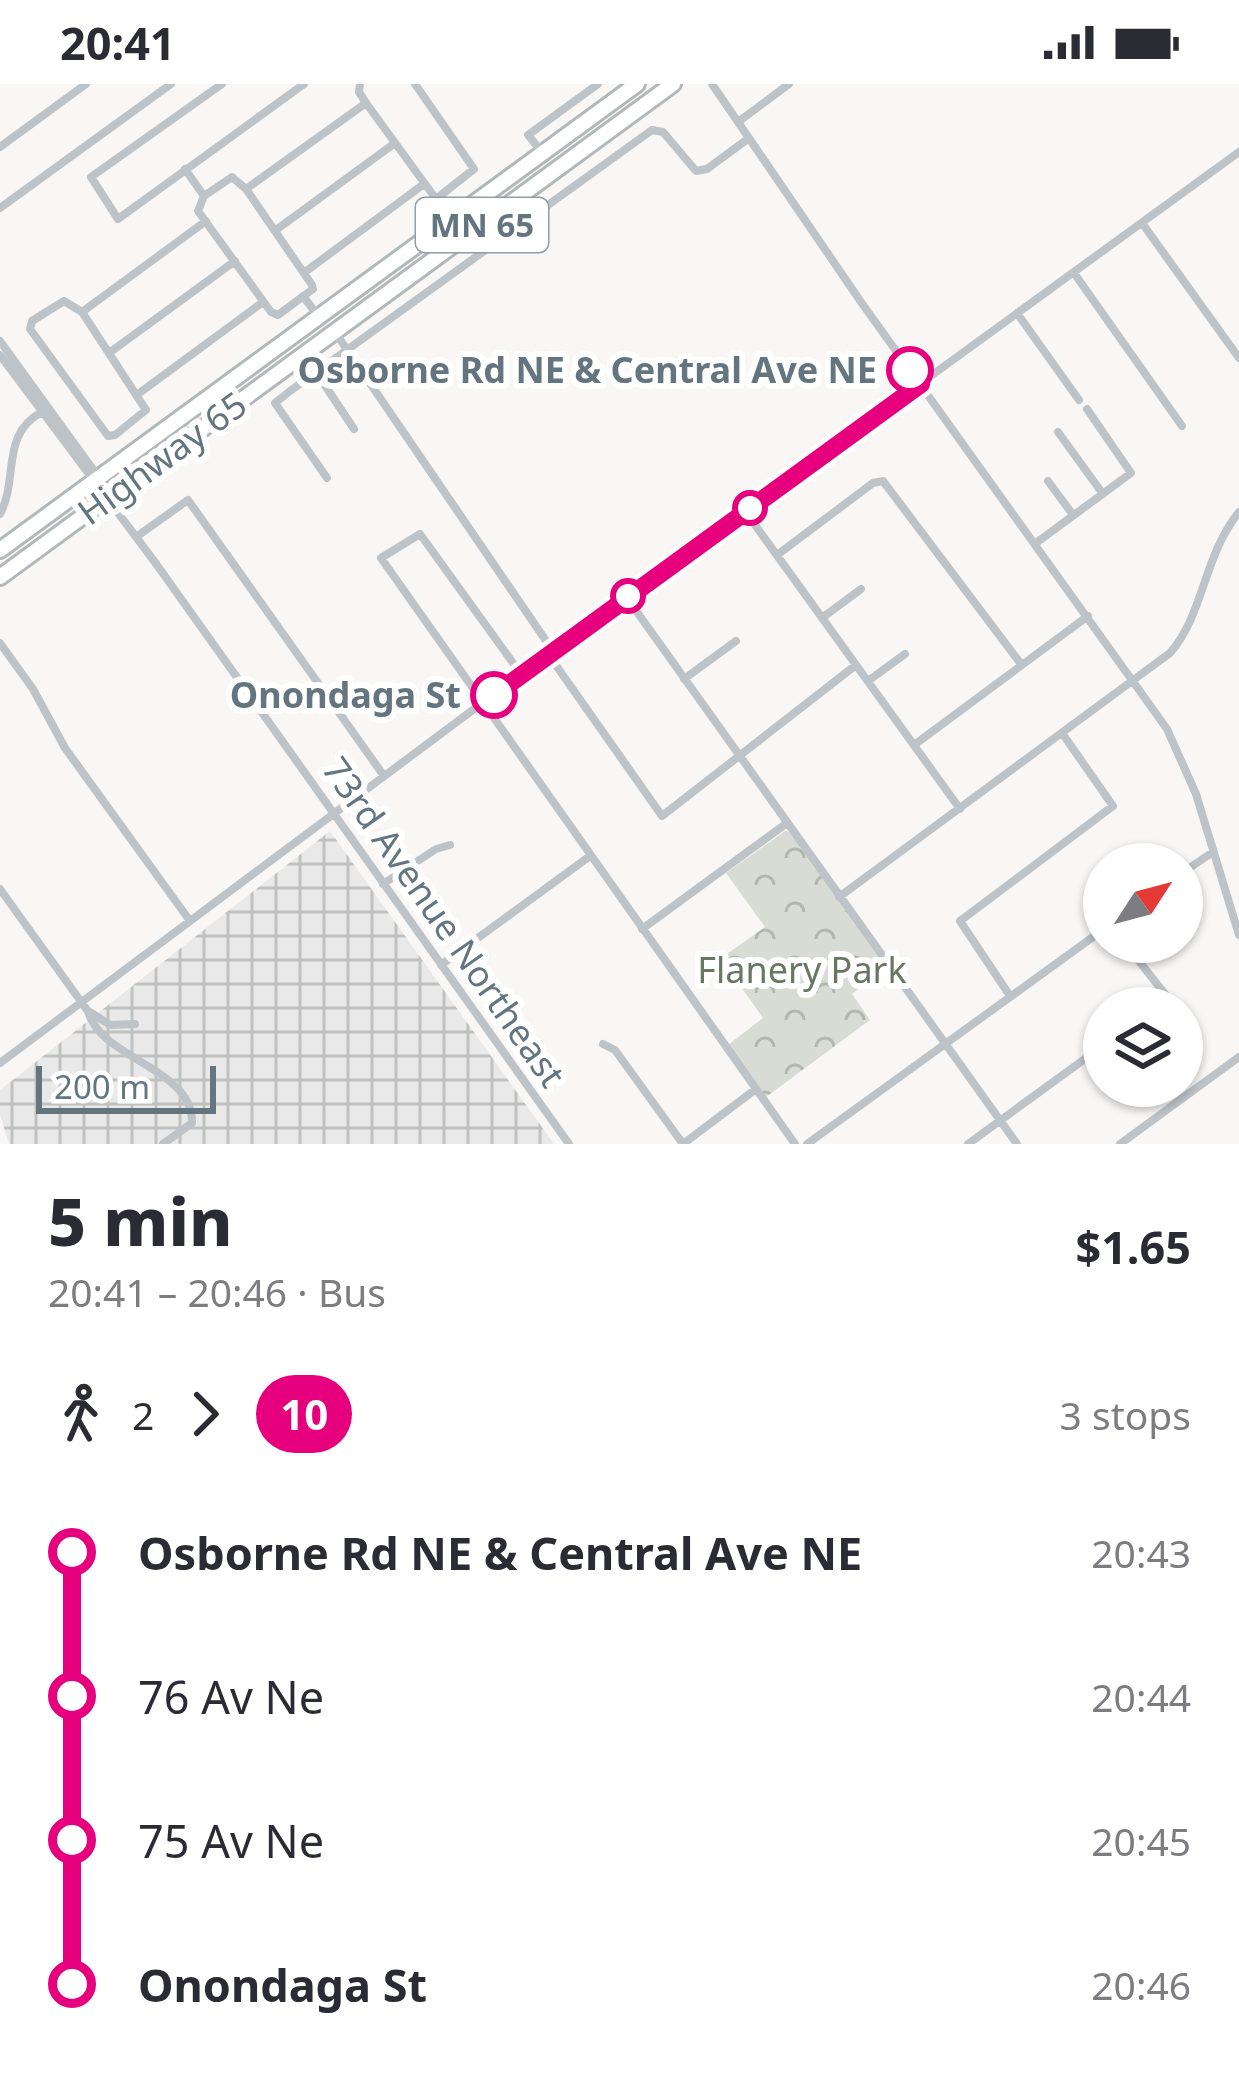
<!DOCTYPE html>
<html lang="en">
<head>
<meta charset="utf-8">
<style>
  :root { --surface:#fff; --page:#f2f2f3; --text:#2b2b33; --muted:#7c7c81 }
  body { margin:0; font-family:"Noto Sans",sans-serif; background:var(--page); color:var(--text); height:100vh; display:flex; flex-direction:column; font-size:45px; white-space:nowrap }
  * { box-sizing:border-box; margin:0 }
  p { font-size:39px; color:var(--muted) }
  .icon { flex:none; width:66px; height:66px; fill:none; stroke:currentColor; stroke-width:2; stroke-linecap:round; stroke-linejoin:round }
  .map { position:relative; height:1060px; overflow:hidden }
  .drawer { display:flex; flex-direction:column; background:var(--surface); flex:1 }
  .drawer>* { flex:none }
  .badge { padding:0 24px; border-radius:39px; font-size:42px; line-height:78px }
  .needle { width:78px; rotate:54deg }
  .controls { position:absolute; left:1083px; top:759px; display:grid; gap:24px }
  .controls a { display:grid; place-items:center; width:120px; height:120px; border-radius:50%; background:var(--surface); box-shadow:0 3px 9px #0004; font-size:60px }
  .scale { position:absolute; left:36px; bottom:30px; width:180px; box-sizing:border-box; padding-left:12px; border:6px solid #64757f; border-top:0; font-size:33px; line-height:42px; white-space:nowrap; color:#64757f; -webkit-text-stroke:9px #fff; paint-order:stroke }
  .map>.badge { position:absolute; translate:-50% -50%; box-shadow:0 0 0 6px #fff }
  .legs { display:flex; align-items:center; gap:18px; height:132px; padding:0 48px; font-size:39px }
  .legs p { margin-inline-start:auto }
  .overview { display:flex; align-items:center; justify-content:space-between; height:204px; padding:0 48px }
  h1 { font-size:66px; font-weight:800; line-height:90px }
  ul { padding:0 48px; list-style:none }
  li { display:flex; align-items:center; gap:42px; height:144px; font-size:45px }
  li i { display:grid; place-items:center; width:18px; height:100%; margin:0 15px; background:currentColor }
  li i::after { content:''; width:30px; height:30px; margin:-15px; border:9px solid; border-radius:50%; background:var(--surface) }
  li p { margin-inline-start:auto }
  li:first-child i { background:linear-gradient(#0000 50%,currentColor 0) }
  li:last-child i { background:linear-gradient(currentColor 50%,#0000 0) }
  .status { display:flex; justify-content:space-between; align-items:center; height:84px; padding:0 60px; background:var(--surface); direction:ltr }
  .status svg { height:33px; fill:currentColor }
  .map>svg:first-child { display:block }
</style>
</head>
<body>
<div class="status"><b>20:41</b><svg viewBox="0 0 49 12"><path d="M0 12V9h3v3zM5 12V6h3v6zM10 12V3h3v9zM15 12V0h3v12zM26 1h20v11H26zM47 4h2v5h-2z"/></svg></div>
<div class="map">
<svg width="1239" height="1060" viewBox="0 0 1239 1060">
  <defs>
    <pattern id="industrial-grid" width="8" height="8" patternUnits="userSpaceOnUse" patternTransform="scale(3)"><rect width="8" height="8" fill="#e8e9e8"/><path d="M0 4h8M4 0v8" fill="none" stroke="#c0c1c1"/></pattern>
    <pattern id="forest-crowns" width="20" height="18" patternUnits="userSpaceOnUse" patternTransform="scale(3)"><rect width="20" height="18" fill="#d8dcd4"/><path d="M2 6a3 3 0 1 1 6 0M12 15a3 3 0 1 1 6 0" fill="none" stroke="#b3b7b1"/></pattern>
  </defs>
  <rect width="100%" height="100%" fill="#f8f7f5"/>
  <path fill="url(#industrial-grid)" d="M330,747L554,1060H9L0,1031V1006Z"/>
  <path fill="url(#forest-crowns)" d="M785,747L790,748L886,883L852,910L870,936L766,1013L728,961L763,934L721,874L765,843L726,789Z"/>
  <g fill="none" stroke-linecap="round" stroke-linejoin="round">
    <defs>
      <path id="highway" d="M0,466L637,0
        M0,493L673,0"/>
    </defs>
    <use href="#highway" stroke="#b2b7ba" stroke-width="20"/>
    <path stroke="#bec3c7" stroke-width="8" d="M222,0L91,93L118,135L304,0
      M360,0L359,8L366,19L436,115L474,85L415,0
      M712,0L861,218L1167,645L1196,710L1239,851
      M738,38L789,0
      M0,63L86,0
      M541,67L528,51L598,0
      M185,85L204,112
      M232,93L246,105L312,201L313,205L278,231L271,228L198,127L204,112Z
      M246,105L366,19
      M0,124L171,0
      M1142,139L1239,274
      M276,146L395,59
      M305,188L424,100
      M1074,189L1182,342
      M303,212L318,232
      M64,217L82,228L146,326L115,351L108,352L30,245L32,237Z
      M82,228L206,137
      M1017,229L1079,316
      M335,248L553,567
      M0,257L100,395
      M109,269L235,177
      M0,271L157,481L569,1060
      M316,288L354,345
      M138,310L263,218
      M1058,348L1103,410
      M327,394L275,319L290,307L652,46L663,48L696,87L707,85L749,54
      M1048,397L1073,431
      M745,427L960,725
      M0,430C19,394 0,350 42,328
      M136,453L188,416L384,692
      M1036,459L1131,389L1087,325
      M777,471L873,399L883,397L1021,580
      M627,514L1017,1060
      M822,534L861,505
      M0,559L33,605L65,664L190,837
      M548,570L662,732L856,581
      M521,590L420,450L381,474L795,1060
      M684,595L736,557
      M868,597L905,570
      M914,661L1088,532
      M1182,789L1213,768
      M383,800L436,765L450,761
      M0,805L87,926L110,941L135,940
      M839,813L1170,569C1204,530 1203,473 1239,428
      M642,845L787,739
      M1124,858L1168,914L1154,924
      M441,881L590,772
      M1010,912L960,837L1113,722L1062,649
      M88,927C101,976 193,983 192,1039L163,1060
      M603,960L615,966L683,1060L756,1005
      M0,979L533,581L1239,68
      M807,1060L1104,845
      M968,1060L1104,961
      M1120,1060L1239,973"/>
    <use href="#highway" stroke="#fff" stroke-width="14"/>
  </g>
  <g fill="none" stroke-linecap="round" stroke-linejoin="round">
    <defs>
      <path id="line-1" d="M494,611L921,300L910,286"/>
    </defs>
    <use href="#line-1" stroke="#fff" stroke-width="27"/>
    <use href="#line-1" stroke="#e6007e" stroke-width="18"/>
  </g>
  <g fill="#fff" stroke="#e6007e" stroke-width="6">
    <circle cx="910" cy="286" r="21"/>
    <circle cx="750" cy="424" r="15"/>
    <circle cx="628" cy="512" r="15"/>
    <circle cx="494" cy="611" r="21"/>
  </g>
  <g text-anchor="middle" stroke-width="12" stroke-linejoin="round" paint-order="stroke">
    <rect fill="#fff" stroke="#929ea5" stroke-width="3" x="416" y="114" width="132" height="54" rx="9"/>
    <g font-size="33" font-weight="bold" fill="#64757f">
      <text x="482" y="153">MN 65</text>
    </g>
    <g font-size="36" font-weight="bold" fill="#64757f" stroke="#fff" text-anchor="end">
      <text x="877" y="299">Osborne Rd NE &amp; Central Ave NE</text>
      <text x="461" y="624">Onondaga St</text>
    </g>
    <g font-size="36" fill="#64757f" stroke="#fff">
      <text transform="translate(162 374) rotate(-36)" y="13">Highway 65</text>
      <text transform="translate(444 838) rotate(55)" y="13">73rd Avenue Northeast</text>
    </g>
    <g font-size="36" fill="#677762" stroke="#fff">
      <text x="802" y="899">Flanery Park</text>
    </g>
  </g>
</svg>
<div class="controls">
<a><svg class="needle" viewBox="-14 -14 28 28"><path d="M0-13l5 13h-10z" fill="#e53935"/><path d="M0 13l5-13h-10z" fill="#7c7c81"/></svg></a>
<a><svg class="icon" aria-label="layers" viewBox="0 0 24 24"><path d="M12 4l9 5-9 5-9-5zM3 14l9 5 9-5"/></svg></a>
</div>
<div class="scale">200 m</div>
</div>
<section class="drawer">
<div class="overview"><div><h1>5 min</h1><p>20:41 – 20:46 · Bus</p></div><b>$1.65</b></div>
<div class="legs"><svg class="icon" aria-label="walk" viewBox="0 0 24 24"><circle cx="13" cy="4" r="2"/><path d="M13 8l-2 6 4 7M11 14l-3 7M7 12l3-4h3l4 4"/></svg>2<svg class="icon" aria-label="forward" viewBox="0 0 24 24"><path d="M9 5l7 7-7 7"/></svg><b class="badge" style="background:#e6007e;color:#fff">10</b><p>3 stops</p></div>
<ul>
<li><i style="color:#e6007e"></i><b>Osborne Rd NE &amp; Central Ave NE</b><p>20:43</p></li>
<li><i style="color:#e6007e"></i><span>76 Av Ne</span><p>20:44</p></li>
<li><i style="color:#e6007e"></i><span>75 Av Ne</span><p>20:45</p></li>
<li><i style="color:#e6007e"></i><b>Onondaga St</b><p>20:46</p></li>
</ul>
</section>
</body>
</html>
